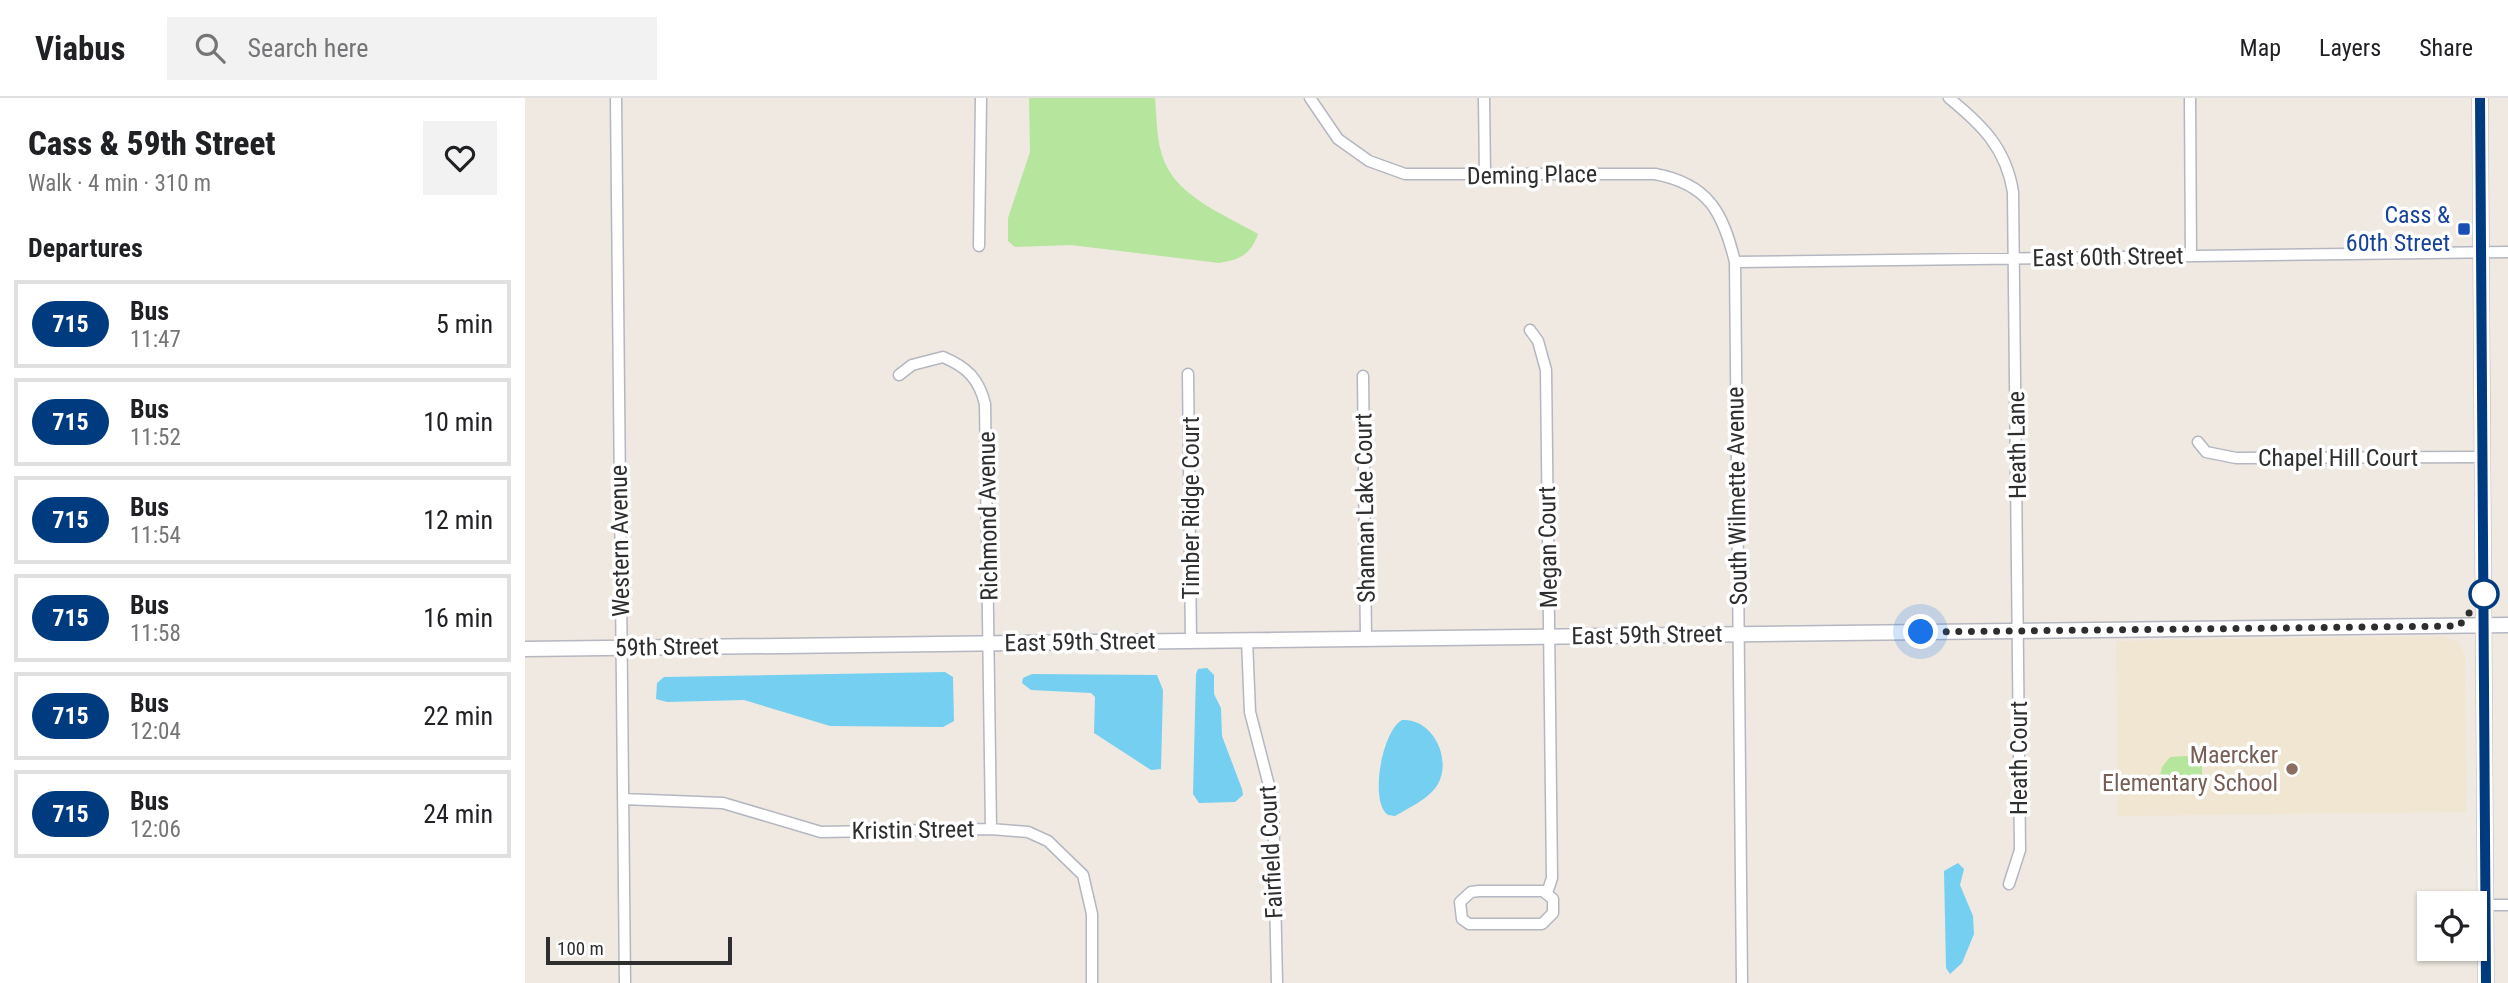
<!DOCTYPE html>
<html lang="en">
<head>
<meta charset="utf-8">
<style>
  :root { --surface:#fff; --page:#f2f2f2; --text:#202124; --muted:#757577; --line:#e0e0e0 }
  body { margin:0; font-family:"Roboto Condensed",sans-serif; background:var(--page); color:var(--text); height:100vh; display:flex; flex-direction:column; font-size:26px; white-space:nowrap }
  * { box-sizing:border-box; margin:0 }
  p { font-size:23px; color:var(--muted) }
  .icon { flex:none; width:38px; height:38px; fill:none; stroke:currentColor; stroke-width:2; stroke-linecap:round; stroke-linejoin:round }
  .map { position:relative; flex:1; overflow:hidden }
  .drawer { display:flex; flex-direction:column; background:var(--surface); width:525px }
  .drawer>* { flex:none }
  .badge { padding:0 14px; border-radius:23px; font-size:24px; line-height:46px }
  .controls { position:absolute; left:1892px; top:793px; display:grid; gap:14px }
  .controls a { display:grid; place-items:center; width:70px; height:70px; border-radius:0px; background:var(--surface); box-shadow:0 2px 5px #0004; font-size:35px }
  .scale { position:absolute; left:21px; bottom:18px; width:186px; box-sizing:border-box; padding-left:7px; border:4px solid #2e2e2e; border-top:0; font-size:19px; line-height:24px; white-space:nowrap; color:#2e2e2e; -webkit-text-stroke:5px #fff; paint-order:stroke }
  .you { position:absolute; width:35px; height:35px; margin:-18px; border:5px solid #fff; border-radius:50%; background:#1a73e8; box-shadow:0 0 0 10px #1a73e833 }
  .map>.badge { position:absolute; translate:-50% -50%; box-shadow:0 0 0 4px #fff }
  h2 { padding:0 28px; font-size:26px; line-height:63px }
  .round { display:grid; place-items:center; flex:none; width:74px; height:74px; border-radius:0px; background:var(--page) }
  .headline { display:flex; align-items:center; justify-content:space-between; height:119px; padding:0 28px }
  h1 { font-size:33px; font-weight:800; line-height:52px }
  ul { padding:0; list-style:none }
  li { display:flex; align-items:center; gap:21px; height:88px; margin:0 14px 10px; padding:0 14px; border:4px solid var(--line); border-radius:0px }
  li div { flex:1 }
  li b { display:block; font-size:26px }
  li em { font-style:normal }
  li .badge { min-width:77px; font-weight:700; text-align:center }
  header { display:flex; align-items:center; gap:42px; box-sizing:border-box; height:98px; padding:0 35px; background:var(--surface); border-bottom:2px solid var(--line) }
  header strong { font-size:33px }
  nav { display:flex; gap:38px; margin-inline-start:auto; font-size:24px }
  .search { width:490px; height:63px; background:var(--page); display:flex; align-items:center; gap:18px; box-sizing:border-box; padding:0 24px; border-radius:0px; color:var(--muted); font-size:26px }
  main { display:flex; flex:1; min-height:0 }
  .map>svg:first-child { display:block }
</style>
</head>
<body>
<header>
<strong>Viabus</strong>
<div class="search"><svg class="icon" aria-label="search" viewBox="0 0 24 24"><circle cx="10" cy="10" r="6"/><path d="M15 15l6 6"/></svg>Search here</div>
<nav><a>Map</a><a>Layers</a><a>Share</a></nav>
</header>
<main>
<section class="drawer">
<div class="headline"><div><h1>Cass &amp; 59th Street</h1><p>Walk · 4 min · 310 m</p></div><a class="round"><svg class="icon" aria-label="heart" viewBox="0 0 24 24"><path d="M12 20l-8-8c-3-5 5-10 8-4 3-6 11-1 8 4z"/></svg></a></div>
<h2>Departures</h2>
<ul>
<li><span class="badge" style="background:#003b80;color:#fff">715</span><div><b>Bus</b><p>11:47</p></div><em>5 min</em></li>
<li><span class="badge" style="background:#003b80;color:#fff">715</span><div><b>Bus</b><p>11:52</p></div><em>10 min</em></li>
<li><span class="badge" style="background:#003b80;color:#fff">715</span><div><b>Bus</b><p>11:54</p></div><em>12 min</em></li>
<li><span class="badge" style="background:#003b80;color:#fff">715</span><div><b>Bus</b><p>11:58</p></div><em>16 min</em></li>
<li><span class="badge" style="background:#003b80;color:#fff">715</span><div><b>Bus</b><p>12:04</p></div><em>22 min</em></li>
<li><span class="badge" style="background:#003b80;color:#fff">715</span><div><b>Bus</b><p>12:06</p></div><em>24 min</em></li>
</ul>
</section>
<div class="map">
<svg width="1983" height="885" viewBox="0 0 1983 885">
  <rect width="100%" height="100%" fill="#efe9e1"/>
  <path fill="#f0e6d1" d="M1917,538L1934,544L1940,557L1941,714L1593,718L1591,543Z"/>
  <path fill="#b6e59e" d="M504,0H630C632,21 631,45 640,65C655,100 702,118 733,136C726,157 714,162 694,165L546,147L490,149L483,143V120L505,54Z
    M1661,658L1677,663V681L1672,689L1644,688L1635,678L1637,669L1645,659Z"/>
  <path fill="#75cff0" d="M682,570L689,577V596L696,610L697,638L717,691L718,697L710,704L674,705L668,696L671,576L673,571Z
    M420,574L428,579L429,623L418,629L305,628L219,602L142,604L131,601L132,585L139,579Z
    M507,576L632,577L638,592L636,671L626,672L569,635L570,599L566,595L506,592L497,585L498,580Z
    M877,622C908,620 927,661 913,686C905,700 884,710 870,718L863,717C844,704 857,633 877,622Z
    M1433,765L1439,771L1435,787L1448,818L1449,836L1437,865L1425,876L1421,870L1419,773Z"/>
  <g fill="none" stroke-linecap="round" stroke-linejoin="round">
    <defs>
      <path id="street" d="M91,0L100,885
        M785,0L813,41L844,63L880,76H1130C1184,86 1198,115 1210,164L1217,885
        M959,0L960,78
        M1424,0C1457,27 1481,50 1488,94L1495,752L1484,786
        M1665,0L1666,158
        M454,148L456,0
        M1210,164L1983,154
        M1005,232L1013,243L1021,272L1027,780L1022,795
        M663,276L666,543
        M374,277L387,267L418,259C442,269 454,281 460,306L466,731
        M838,278L841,541
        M1673,344L1681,354L1711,360L1958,359
        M722,542L725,614L748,703L752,885
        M98,701L198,705L296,734L466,731L503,734L523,743L558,777L567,816V885
        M954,793H1018L1028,801V815L1017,826H944L937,821L935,804L946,794Z
        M1961,807H1983"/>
      <path id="secondary" d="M1955,0L1961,885
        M0,551L1983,527"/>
    </defs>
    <use href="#street" stroke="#b4b7c1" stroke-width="13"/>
    <use href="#secondary" stroke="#b4b7c1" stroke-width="17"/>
    <use href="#street" stroke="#fff" stroke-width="10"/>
    <use href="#secondary" stroke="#fff" stroke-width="14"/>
  </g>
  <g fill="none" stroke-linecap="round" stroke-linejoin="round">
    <defs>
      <path id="line" d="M1955,0L1961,885"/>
    </defs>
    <use href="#line" stroke="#fff" stroke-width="16"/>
    <use href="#line" stroke="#003b80" stroke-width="10"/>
    <path stroke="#2e2e2e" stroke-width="7" stroke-dasharray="0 12.6" d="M1396,534L1934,528L1959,496"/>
  </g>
  <rect fill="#1a4fb4" stroke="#fff" stroke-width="2.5" x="1932" y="124" width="14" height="14" rx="3.5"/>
  <circle fill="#fff" stroke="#003b80" stroke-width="3.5" cx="1959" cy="496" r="14"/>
  <circle fill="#8d6e63" stroke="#fff" stroke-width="2.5" cx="1767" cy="671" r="7"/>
  <g text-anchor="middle" stroke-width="7" stroke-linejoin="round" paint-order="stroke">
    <g font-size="24" fill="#2e2e2e" stroke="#fff">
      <text transform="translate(1007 77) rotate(-1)" y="8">Deming Place</text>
      <text transform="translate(1583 159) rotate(-1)" y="8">East 60th Street</text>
      <text transform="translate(1492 347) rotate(-91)" y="8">Heath Lane</text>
      <text x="1813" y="368">Chapel Hill Court</text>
      <text transform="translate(1212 398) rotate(-91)" y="8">South Wilmette Avenue</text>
      <text transform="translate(666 410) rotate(-90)" y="8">Timber Ridge Court</text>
      <text transform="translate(840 410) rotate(-91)" y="8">Shannan Lake Court</text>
      <text transform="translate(463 418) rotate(-91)" y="8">Richmond Avenue</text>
      <text transform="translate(95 443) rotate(-91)" y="8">Western Avenue</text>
      <text transform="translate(1023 449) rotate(-91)" y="8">Megan Court</text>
      <text transform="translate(1122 537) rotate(-1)" y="8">East 59th Street</text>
      <text transform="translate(555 544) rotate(-1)" y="8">East 59th Street</text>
      <text transform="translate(142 549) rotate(-1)" y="8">59th Street</text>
      <text transform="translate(1494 660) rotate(-90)" y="8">Heath Court</text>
      <text transform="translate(388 732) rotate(-1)" y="8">Kristin Street</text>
      <text transform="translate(746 754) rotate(-93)" y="8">Fairfield Court</text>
    </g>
    <g font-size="24" fill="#164399" stroke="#fff" text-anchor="end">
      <text x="1925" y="125">Cass &amp;<tspan x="1925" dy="28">60th Street</tspan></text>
    </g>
    <g font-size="24" fill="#785e54" stroke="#fff" text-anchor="end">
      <text x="1753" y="665">Maercker<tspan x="1753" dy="28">Elementary School</tspan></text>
    </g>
  </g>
</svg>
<div class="controls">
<a><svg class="icon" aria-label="locate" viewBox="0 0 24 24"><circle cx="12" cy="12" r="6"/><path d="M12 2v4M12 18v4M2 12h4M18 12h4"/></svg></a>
</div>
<div class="scale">100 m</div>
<div class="you" style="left:1396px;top:534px"></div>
</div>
</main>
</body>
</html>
